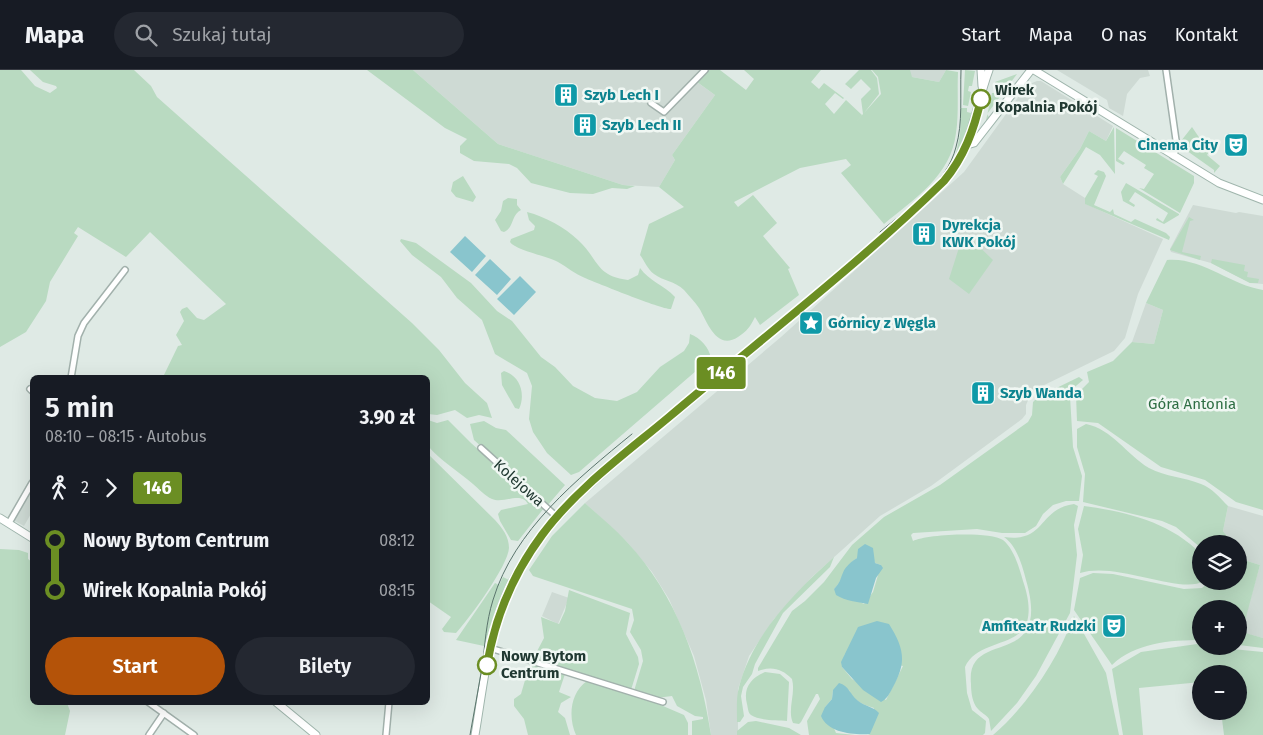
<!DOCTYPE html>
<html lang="pl">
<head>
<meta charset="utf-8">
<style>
  :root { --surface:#171b24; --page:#242831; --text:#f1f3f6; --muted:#9ea1a6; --line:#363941; --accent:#b45309 }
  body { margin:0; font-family:"Fira Sans",sans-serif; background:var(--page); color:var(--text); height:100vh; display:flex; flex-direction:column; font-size:19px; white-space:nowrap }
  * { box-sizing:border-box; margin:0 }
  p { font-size:16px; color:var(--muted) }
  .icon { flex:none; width:28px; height:28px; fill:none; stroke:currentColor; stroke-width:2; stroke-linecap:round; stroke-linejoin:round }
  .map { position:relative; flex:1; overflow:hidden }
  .side { position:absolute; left:30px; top:305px; width:400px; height:330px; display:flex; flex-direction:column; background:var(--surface); border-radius:8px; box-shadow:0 5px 20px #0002 }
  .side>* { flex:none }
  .badge { padding:0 10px; border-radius:4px; font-size:18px; line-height:32px }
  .buttons { position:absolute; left:1192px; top:465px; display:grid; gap:10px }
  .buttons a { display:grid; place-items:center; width:55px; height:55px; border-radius:50%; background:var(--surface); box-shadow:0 5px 20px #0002; font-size:25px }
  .map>.badge { position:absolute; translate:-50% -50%; box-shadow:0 0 0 2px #fff }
  .legs { display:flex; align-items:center; gap:8px; height:55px; padding:0 15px; font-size:16px }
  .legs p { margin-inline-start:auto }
  .summary { display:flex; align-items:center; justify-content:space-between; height:85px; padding:0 15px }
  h1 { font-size:28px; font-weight:600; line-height:38px }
  .action { display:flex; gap:10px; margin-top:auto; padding:10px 15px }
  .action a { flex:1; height:58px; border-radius:30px; background:var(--accent); color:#fff; font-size:20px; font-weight:600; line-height:58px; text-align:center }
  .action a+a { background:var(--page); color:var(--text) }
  ul { padding:0 15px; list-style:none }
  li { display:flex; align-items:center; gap:18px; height:50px; font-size:19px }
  li i { display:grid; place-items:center; width:8px; height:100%; margin:0 6px; background:currentColor }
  li i::after { content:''; width:12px; height:12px; margin:-6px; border:4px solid; border-radius:50%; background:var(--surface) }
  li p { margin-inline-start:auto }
  li:first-child i { background:linear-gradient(#0000 50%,currentColor 0) }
  li:last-child i { background:linear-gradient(currentColor 50%,#0000 0) }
  header { display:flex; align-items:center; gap:30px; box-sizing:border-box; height:70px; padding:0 25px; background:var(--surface); border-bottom:1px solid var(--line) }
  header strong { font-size:24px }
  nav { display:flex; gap:28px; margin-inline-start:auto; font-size:18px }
  .search { width:350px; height:45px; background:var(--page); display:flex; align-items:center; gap:12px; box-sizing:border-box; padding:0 18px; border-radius:28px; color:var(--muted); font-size:19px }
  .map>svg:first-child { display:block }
</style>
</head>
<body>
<header>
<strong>Mapa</strong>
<div class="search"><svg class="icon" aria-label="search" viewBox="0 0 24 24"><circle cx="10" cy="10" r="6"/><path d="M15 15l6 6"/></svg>Szukaj tutaj</div>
<nav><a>Start</a><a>Mapa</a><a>O nas</a><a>Kontakt</a></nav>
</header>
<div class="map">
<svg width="1263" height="665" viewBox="0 0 1263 665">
  <rect width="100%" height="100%" fill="#dfeae5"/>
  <path fill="#cedad4" d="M413,0H703L694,10L715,25L672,85L675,90L659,117L623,115L498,74Z
    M901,0H946L939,12L912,7Z
    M1057,0H1148L1150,6L1140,8L1127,24L1123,46L1109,38L1107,30Z
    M1037,11H1041L1113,56L1106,71L1089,61L1080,79L1060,107L1063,114L1085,128L1086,134L1163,169L1138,224L1125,268L1114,281L1032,321L1026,335V344L1022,349L931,416L880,446L813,506L774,549L749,586L738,619V665H711L706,630L694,586L669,529L652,502L627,472L585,433L781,267L964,102L1027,15Z
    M1193,135L1236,143L1239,142L1263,146V214L1250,213L1211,193L1171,182L1170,179Z
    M1146,233L1163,240L1154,274L1132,272Z
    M32,417V442L24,456L13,450Z
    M1228,436L1263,446V568L1241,562L1260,495L1244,490L1239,482V474H1233L1223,461Z
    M552,522L569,528L558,554L542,546Z"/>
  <path fill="#b9dac1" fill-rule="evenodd" d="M0,0H21L35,16L50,23L57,18L56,16L43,12L30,0H134L151,16L157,27L412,253L439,280L465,313L487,333L492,348L479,345L467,348L455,340L437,345L428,344V308L163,307L178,276L182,275L176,265L184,251L180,242L182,239L187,237L197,248L204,250L226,234L150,162L126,187L78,157L74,163L78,166L50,212L46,231L26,262L0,277Z
    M367,0H413L498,74L623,115L635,116L627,119L612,118L593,124L570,123L531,113L517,98L509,94L474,91L460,83V76L467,69L445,58Z
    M708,0H720L746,20L754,9L744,0H821L811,12L819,19L824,13L844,28L843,29L835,23L825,34L834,44L846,30L862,45L856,52L863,44L861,29L871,19L861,9L851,19L845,14L859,0H871L877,8L879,24L864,43L881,24L878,7L872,0H910L912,7L939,12L946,0L958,2C957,22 959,43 956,63C951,106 914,129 884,154L841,103L851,95L846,89L800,98L734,132L738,137L753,125L777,153L763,166L790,198L788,199L799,225L760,255L755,247C750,257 747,261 738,267C716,281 707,251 699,238C695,232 689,226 684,220C675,211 663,211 654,204C648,200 644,190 640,185L649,154L684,137L659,117L675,90L672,85L715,25L697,12Z
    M965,0L975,1L972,16H969L968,21L971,22L968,36L963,35Z
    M1017,4L987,44L990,49L985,55L992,23H995V12Z
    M961,38H967V42L971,43L969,58L954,92L960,65Z
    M1114,57L1115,104L1100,85L1086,77L1063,114L1060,107L1080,79L1089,61L1106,71Z
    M1192,57L1209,82L1207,85L1220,96L1214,103V100L1183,78L1181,71Z
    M1116,58L1194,106V113L1180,143L1139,118L1144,119L1154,104L1144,98L1146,95L1124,81L1118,89L1125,93L1123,95L1116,91Z
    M1098,100L1104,102L1106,106L1094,135L1110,142L1113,139L1114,144L1131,152L1135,149L1166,163L1170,167L1169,170L1085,134V128L1098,106L1094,104Z
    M463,106L476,127L473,132L456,127L451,121L453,112Z
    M1126,113L1179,144V145L1164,154L1156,150L1157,148L1163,152L1168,143L1135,122L1129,131L1135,135L1134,137L1123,131L1121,122Z
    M508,128L517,129V135L521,140C511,145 514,158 504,162L501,161L495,150L501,141L503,131Z
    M527,142C546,147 564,157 578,170C599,189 595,206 628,210L638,205L640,198C649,211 664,215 675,227L671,239C663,240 597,213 585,208C575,204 567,197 558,192C547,186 515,180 510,172L511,169L534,160L535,156L529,150Z
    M1189,147L1194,150L1190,151L1182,182L1201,186L1200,190L1170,180Z
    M966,164L993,190L969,224L949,209L963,165Z
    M401,169L416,173L471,213L497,241L512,251L541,287L555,297L573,316L595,328L617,331L637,322L660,297L684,281L689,273L690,264C701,268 709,278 711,288L579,402L571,405L547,383L533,362L529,349L532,316L527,303L495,284L482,250L457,228L441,207L412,185L400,171Z
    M1212,189L1245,195L1244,201L1248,202L1247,207L1259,209L1258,213H1250L1211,193Z
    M1167,190C1202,187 1230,215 1263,220V440L1236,432L1205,410L1161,397L1098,353L1077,351L1076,325L1089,312L1087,302L1113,291L1132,272L1154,274L1163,240L1146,233Z
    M504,301C520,306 526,324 519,339L515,338L502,315L501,303Z
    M1079,307L1083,310L1070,321V326L1073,377L1082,406L1079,431H1066L1053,435L1043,444L1036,456L1025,463H1002L977,459L913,463L911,465L913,471C926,464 990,461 1003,470C1014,479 1019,497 1023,511C1027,523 1031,538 1027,552C1019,577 977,570 965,597L967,623L972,640L986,651L985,663L983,665H868L870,664L874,638C864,635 853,631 849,620H833L832,629L825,637L836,663L855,665H809L807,651L820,629L818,624H816L801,652L799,654L793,653C787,639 796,624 792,609C782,599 772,596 758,601V598L792,541L805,531L824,512L852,475L884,447L940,415L1028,352L1032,345L1033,332L1038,327ZM857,488H873L875,493L881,495L873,522L864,534C851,526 846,534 834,519C845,508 843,497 857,488ZM845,584L903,596L886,630L852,609L842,597Z
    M428,350L437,353L448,350L471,373L544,438L518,471L511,470L500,451L498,444L501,440L528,434C521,421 504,434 492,429C485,426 479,419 473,414C458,401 441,391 428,376Z
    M484,351L496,358L506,360L565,415L547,436L474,370L470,354Z
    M1086,354C1112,359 1127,385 1149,398C1166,407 1184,407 1201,414C1212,418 1220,428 1228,436L1223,461L1233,474H1201V478L1176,457L1162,451L1083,432L1085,404L1077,377V359Z
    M428,384L495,450C502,458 509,466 509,478C508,496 469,549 456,563L444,562L442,559L451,547L428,531Z
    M585,433C599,446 614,458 627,472C677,526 700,593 711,665H692V651L703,649V647L695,646L677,636L672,626L656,628L634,621L643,591L641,580L630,562L634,550L632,539L533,506L529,500L552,466Z
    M1074,434L1078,436L1074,455L1077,485L1070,543L1036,606L1017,633L991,661L989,649C986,644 981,643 978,639C972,633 971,621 971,614C965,556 1053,603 1026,510C1022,495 1017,476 1004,467C1046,473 1038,439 1074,434Z
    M1084,436C1127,442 1170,452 1201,484V511H1204C1180,525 1116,491 1080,503L1083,485L1078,459Z
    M0,479L19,480L28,483V489L32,492V632L67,633L70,641L65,665H0Z
    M1239,482L1244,490L1260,495L1242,562L1263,568V578L1239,575V539H1201V570C1170,570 1135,573 1112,595L1074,540L1080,508L1093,503L1113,504L1184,519L1202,518L1210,511H1239Z
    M834,487L830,497L783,543L755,594L752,604L743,617L741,626L744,646L740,652H737C737,641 736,628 739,617C753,564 794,523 834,487Z
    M503,507L509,510L499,531L484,576L456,570L495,513L499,515Z
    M569,520L630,543L626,564L638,587L639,594L631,620L547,594L545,590H537L534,587L544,568L541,547L559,554L565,541Z
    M1074,546L1106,603L1119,665H993C1028,635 1058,589 1074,546Z
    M1197,574L1201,576L1263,582V665H1224L1221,641H1239V604H1201V612L1139,618L1143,665H1123L1112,599L1141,582Z
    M530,593L565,604L559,622L571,627L561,633L558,642L565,648L570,665H528L524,649L514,636V629L521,624Z
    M765,602L780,604L789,612L787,651C778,650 760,651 751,645C748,643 748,638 747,634C743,619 750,608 765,602Z
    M587,611L642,627L684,645L688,653V665H576C568,647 570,623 587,611Z
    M756,651L789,658L801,665H737V661L748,652Z"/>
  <path fill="#89c5cd" d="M465,166L486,186L472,202L450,182Z
    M490,189L511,209L497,225L475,205Z
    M520,206L536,222L514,245L497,229Z
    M865,474L873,478L875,493L881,495L883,498L876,508L868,534C857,532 846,531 836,525L834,519C846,507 837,501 857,488L858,479Z
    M877,551L889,554C904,578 907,592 893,617C890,623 887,629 881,632L863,620L842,597L841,592L858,557Z
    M839,613C849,616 850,624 857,630C865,637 873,636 879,643L870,664C853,665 828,663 821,646L825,637L832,629L833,620Z"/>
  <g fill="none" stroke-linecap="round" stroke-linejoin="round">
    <defs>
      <path id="street" d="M1166,0L1177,77L1173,86
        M651,33L664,42L705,0
        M71,308L78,266L84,253L125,200
        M30,319L32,321
        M481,378L557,447
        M9,453L32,413
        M490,578L663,632
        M148,632L194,665
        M149,665L164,643
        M386,665L389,632"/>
      <path id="secondary" d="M981,0L982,16
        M1034,0L1219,113L1263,130
        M967,75L974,73L1031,0
        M0,448L32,468
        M276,632L316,665
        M475,665C484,613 488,560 512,512C549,440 615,393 675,342C765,266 859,193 944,111C973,76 974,41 989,0"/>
    </defs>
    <use href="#street" stroke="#a2b1ac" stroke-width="8"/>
    <use href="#secondary" stroke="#9fb5ac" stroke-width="9"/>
    <use href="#street" stroke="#fff" stroke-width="5"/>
    <use href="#secondary" stroke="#fff" stroke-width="7"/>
    <path stroke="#5b756d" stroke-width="1" d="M880,162C908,138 947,114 956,77C963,53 960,25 961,0
      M470,665C474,643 478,620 482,598C485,575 486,552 493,530C514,460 577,409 632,364"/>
  </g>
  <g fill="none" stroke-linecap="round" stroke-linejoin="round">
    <defs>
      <path id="line-1" d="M487,595C495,547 513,504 542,465C576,419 626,383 669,347C761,269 858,195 944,111C964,87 974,60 981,29"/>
    </defs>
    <use href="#line-1" stroke="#fff" stroke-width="11"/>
    <use href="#line-1" stroke="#6b8e23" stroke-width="8"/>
  </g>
  <defs>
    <symbol id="building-square" viewBox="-11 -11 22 22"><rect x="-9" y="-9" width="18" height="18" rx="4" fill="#0f9aa8" stroke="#f0f7f3"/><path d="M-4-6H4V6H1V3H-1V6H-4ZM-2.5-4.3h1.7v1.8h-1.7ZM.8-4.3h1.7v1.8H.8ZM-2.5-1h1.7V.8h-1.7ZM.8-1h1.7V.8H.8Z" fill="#fff"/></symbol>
    <symbol id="theatre-square" viewBox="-11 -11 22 22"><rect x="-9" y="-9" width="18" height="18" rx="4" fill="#0f9aa8" stroke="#f0f7f3"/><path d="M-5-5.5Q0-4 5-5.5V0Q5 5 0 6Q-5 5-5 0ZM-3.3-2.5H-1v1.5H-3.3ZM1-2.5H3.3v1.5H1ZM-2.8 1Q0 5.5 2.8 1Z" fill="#fff"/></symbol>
    <symbol id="sight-square" viewBox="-11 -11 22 22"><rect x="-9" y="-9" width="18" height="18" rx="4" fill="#0f9aa8" stroke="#f0f7f3"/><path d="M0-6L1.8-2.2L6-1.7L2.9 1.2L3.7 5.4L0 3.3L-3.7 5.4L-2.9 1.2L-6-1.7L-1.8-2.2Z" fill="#fff"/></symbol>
  </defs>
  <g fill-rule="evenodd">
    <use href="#building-square" x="552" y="11" width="28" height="28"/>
    <use href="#building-square" x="571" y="41" width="28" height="28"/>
    <use href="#theatre-square" x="1222" y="61" width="28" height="28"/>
    <use href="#building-square" x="910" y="150" width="28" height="28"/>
    <use href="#sight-square" x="797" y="239" width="28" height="28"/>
    <use href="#building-square" x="969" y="309" width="28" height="28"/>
    <use href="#theatre-square" x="1100" y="542" width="28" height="28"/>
  </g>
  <g fill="#fff" stroke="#6b8e23" stroke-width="2.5">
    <circle cx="981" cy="29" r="9"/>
    <circle cx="487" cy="595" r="9"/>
  </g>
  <g text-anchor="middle" stroke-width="5" stroke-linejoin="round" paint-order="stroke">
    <g font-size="15" font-weight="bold" fill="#213932" stroke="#f0f7f3" text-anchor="start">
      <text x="995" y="25">Wirek<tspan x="995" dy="17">Kopalnia Pokój</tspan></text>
      <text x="501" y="591">Nowy Bytom<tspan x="501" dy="17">Centrum</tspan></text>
    </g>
    <g font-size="15" font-weight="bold" fill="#0d838f" stroke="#f0f7f3" text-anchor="start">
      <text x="584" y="30">Szyb Lech I</text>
      <text x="602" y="60">Szyb Lech II</text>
      <text x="1218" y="80" text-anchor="end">Cinema City</text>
      <text x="942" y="160">Dyrekcja<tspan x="942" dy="17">KWK Pokój</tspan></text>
      <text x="828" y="258">Górnicy z Węgla</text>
      <text x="1000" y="328">Szyb Wanda</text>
      <text x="1096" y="561" text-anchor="end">Amfiteatr Rudzki</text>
    </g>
    <g font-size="15" fill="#2e6e44" stroke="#f0f7f3">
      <text x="1192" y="339">Góra Antonia</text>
    </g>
    <g font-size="15" fill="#213932" stroke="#f0f7f3">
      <text transform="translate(519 413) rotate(42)" y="5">Kolejowa</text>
    </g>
  </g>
</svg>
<div class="buttons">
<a><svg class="icon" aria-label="layers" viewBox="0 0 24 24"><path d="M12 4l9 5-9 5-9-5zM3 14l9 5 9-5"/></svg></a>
<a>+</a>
<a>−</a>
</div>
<b class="badge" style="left:721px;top:303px;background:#6b8e23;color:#fff">146</b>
<section class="side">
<div class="summary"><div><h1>5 min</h1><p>08:10 – 08:15 · Autobus</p></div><b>3.90 zł</b></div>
<div class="legs"><svg class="icon" aria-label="walk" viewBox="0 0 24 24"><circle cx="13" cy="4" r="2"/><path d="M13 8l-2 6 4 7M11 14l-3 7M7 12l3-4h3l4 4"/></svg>2<svg class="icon" aria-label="forward" viewBox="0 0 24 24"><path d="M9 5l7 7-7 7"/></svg><b class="badge" style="background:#6b8e23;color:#fff">146</b></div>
<ul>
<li><i style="color:#6b8e23"></i><b>Nowy Bytom Centrum</b><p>08:12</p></li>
<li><i style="color:#6b8e23"></i><b>Wirek Kopalnia Pokój</b><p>08:15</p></li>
</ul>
<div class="action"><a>Start</a><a>Bilety</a></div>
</section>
</div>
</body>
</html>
